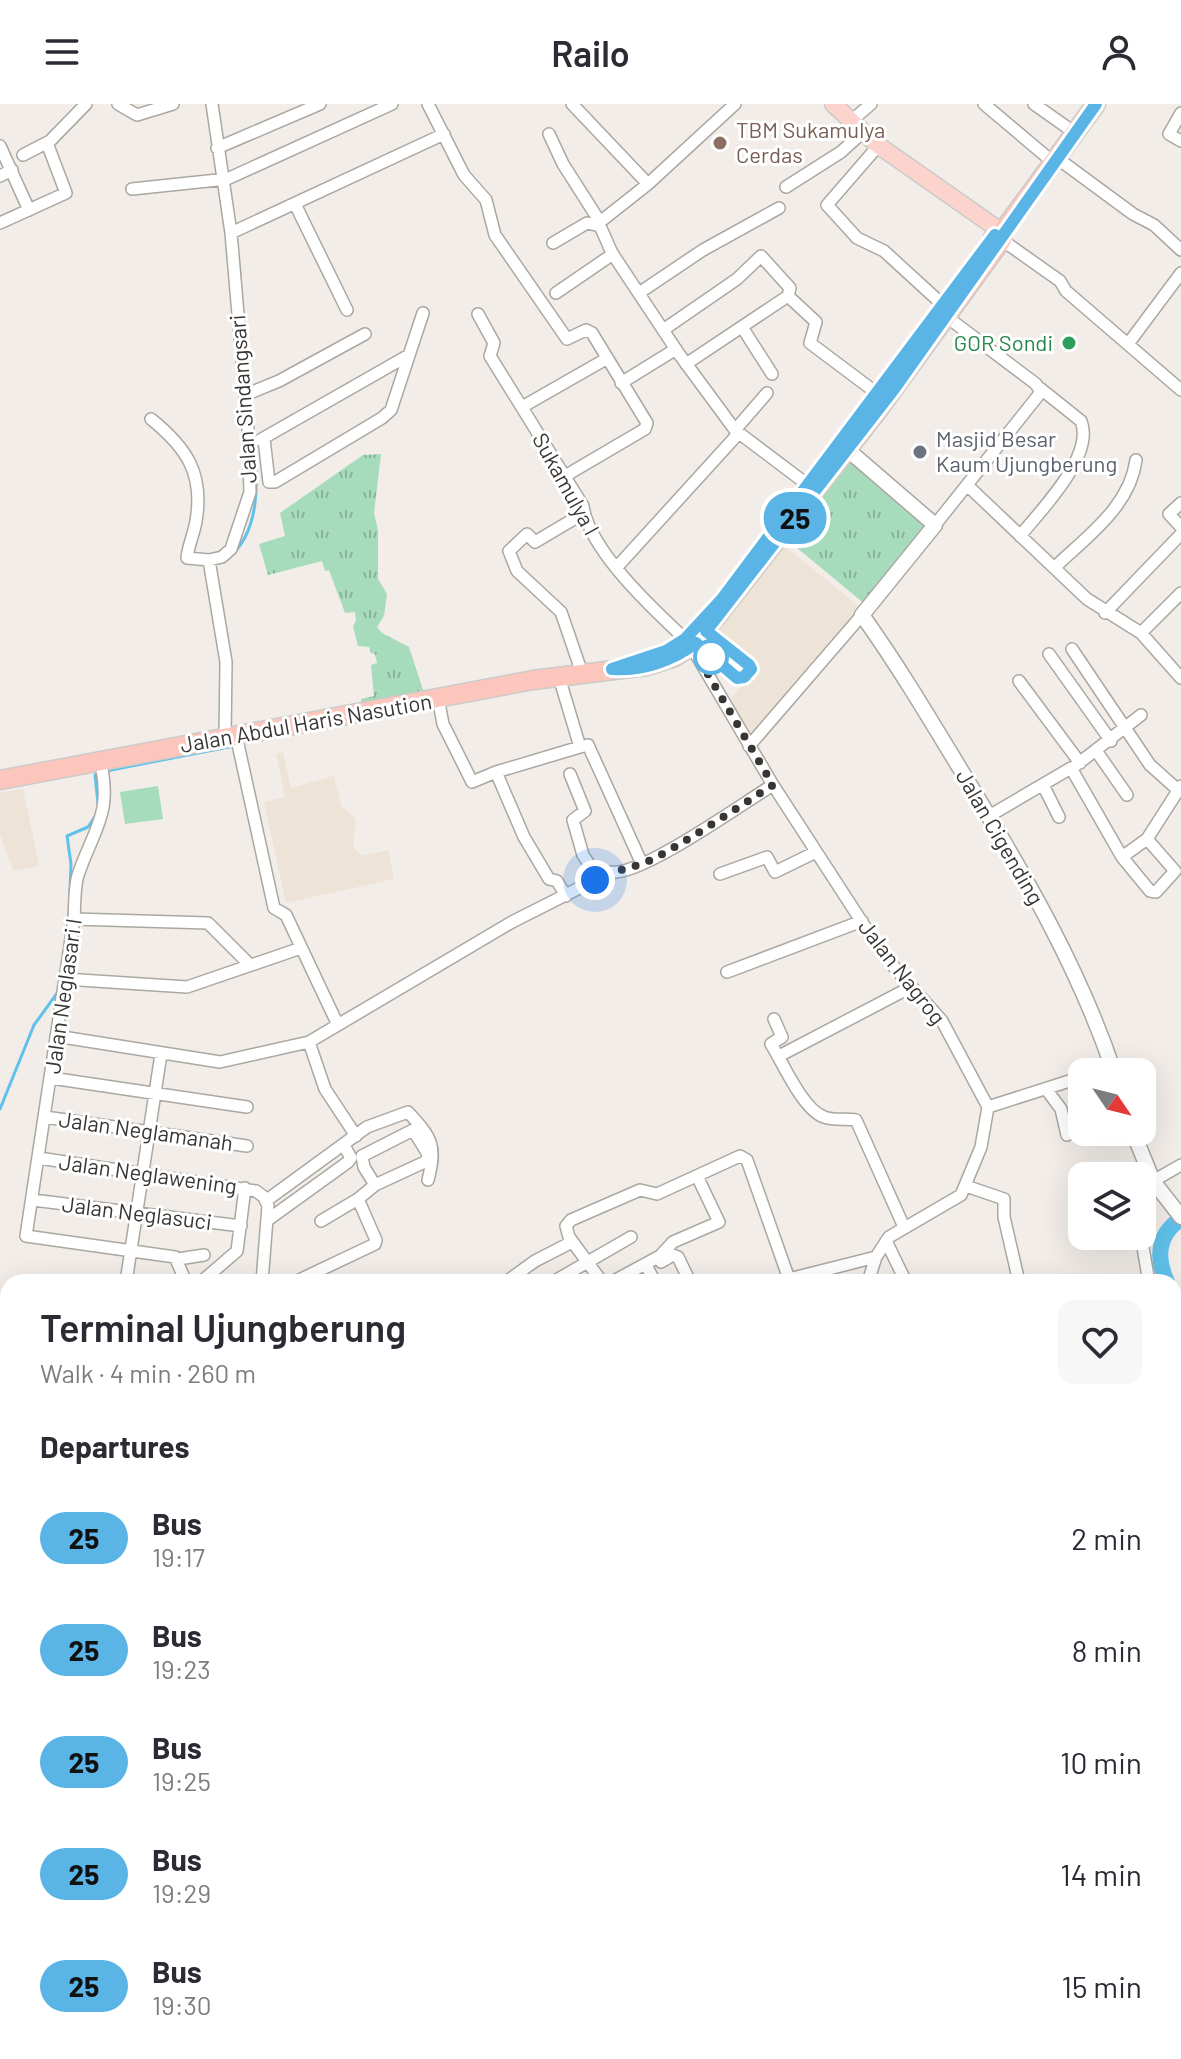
<!DOCTYPE html>
<html lang="en">
<head>
<meta charset="utf-8">
<style>
  :root { --surface:#fff; --page:#f7f7f7; --text:#2b2b33; --muted:#7c7c81 }
  body { margin:0; font-family:Barlow,sans-serif; background:var(--page); color:var(--text); height:100vh; display:flex; flex-direction:column; font-size:30px; white-space:nowrap }
  * { box-sizing:border-box; margin:0 }
  p { font-size:26px; color:var(--muted) }
  .icon { flex:none; width:44px; height:44px; fill:none; stroke:currentColor; stroke-width:2; stroke-linecap:round; stroke-linejoin:round }
  .map { position:relative; flex:1; overflow:hidden }
  .side { position:absolute; left:0px; top:1170px; width:1182px; height:786px; display:flex; flex-direction:column; background:var(--surface); border-radius:24px 24px 0 0; box-shadow:0 8px 32px #0002 }
  .side>* { flex:none }
  .badge { padding:0 16px; border-radius:26px; font-size:28px; line-height:52px }
  .needle { width:52px; rotate:125deg }
  .fabs { position:absolute; left:1068px; top:954px; display:grid; gap:16px }
  .fabs a { display:grid; place-items:center; width:88px; height:88px; border-radius:16px; background:var(--surface); box-shadow:0 8px 32px #0002; font-size:40px }
  .you { position:absolute; width:40px; height:40px; margin:-20px; border:6px solid #fff; border-radius:50%; background:#1a73e8; box-shadow:0 0 0 12px #1a73e833 }
  .map>.badge { position:absolute; translate:-50% -50%; box-shadow:0 0 0 4px #fff }
  h2 { padding:0 40px; font-size:30px; line-height:72px }
  .round { display:grid; place-items:center; flex:none; width:84px; height:84px; border-radius:16px; background:var(--page) }
  .overview { display:flex; align-items:center; justify-content:space-between; height:136px; padding:0 40px }
  h1 { font-size:38px; font-weight:600; line-height:60px }
  ul { padding:0; list-style:none }
  li { display:flex; align-items:center; gap:24px; height:112px; padding:0 40px }
  li div { flex:1 }
  li b { display:block; font-size:30px }
  li em { font-style:normal }
  li .badge { min-width:88px; font-weight:700; text-align:center }
  header { display:flex; justify-content:space-between; align-items:center; height:104px; padding:0 40px; background:var(--surface); font-size:36px; font-weight:600 }
  .map>svg:first-child { display:block }
</style>
</head>
<body>
<header><svg class="icon" aria-label="menu" viewBox="0 0 24 24"><path d="M4 6h16M4 12h16M4 18h16"/></svg>Railo<svg class="icon" aria-label="person" viewBox="0 0 24 24"><circle cx="12" cy="8" r="4"/><path d="M4 21q1-7 8-7t8 7"/></svg></header>
<div class="map">
<svg width="1181" height="1955" viewBox="0 0 1181 1955">
  <defs>
    <pattern id="grass-tufts" width="24" height="20" patternUnits="userSpaceOnUse" patternTransform="scale(2)"><rect width="24" height="20" fill="#a6dbbb"/><path d="M3 7l-1-3M5 7V3M7 7l1-3M15 17l-1-3M17 17v-4M19 17l1-3" fill="none" stroke="#88b299"/></pattern>
  </defs>
  <rect width="100%" height="100%" fill="#f2ede8"/>
  <path fill="#ede3d7" d="M781,439L862,505L749,642L727,599L758,563L710,527Z
    M283,648L291,684L334,672L341,702L356,715L353,743L361,752L388,746L394,775L286,799L264,698L285,693L276,650Z
    M23,685L39,762L13,767L0,730V689Z"/>
  <path fill="url(#grass-tufts)" d="M381,350L374,409L378,426V475L387,490L384,512L377,523L382,529L409,543L425,592L362,601L361,595L374,592L371,561L377,559L375,550L371,549L369,543L358,542L353,522L356,517L355,508L345,509L329,466L325,467L322,457L268,471L259,440L285,432L280,409L363,351Z
    M847,353L927,420L866,501L785,434Z"/>
  <path fill="#a6dbbb" d="M158,682L163,715L125,720L120,688Z"/>
  <g fill="none" stroke-linecap="round" stroke-linejoin="round">
    <path stroke="#60c1ea" stroke-width="3" d="M238,153L240,170
      M248,269L250,285
      M251,292L253,321
      M226,456C264,427 257,370 253,328
      M106,667L234,642
      M98,699L95,671L99,670
      M69,813L71,760L67,732L88,723L96,711
      M0,1005L34,921L58,888
      M0,1283L7,1294L1,1335L8,1374"/>
    <path stroke="#60c1ea" stroke-width="16" d="M1167,1178C1156,1155 1157,1130 1181,1115
      M1174,1191L1181,1200"/>
    <defs>
      <path id="minor" d="M118,0L137,11L173,0
        M428,0L464,71L486,96L495,131L567,235L586,226L592,229L647,319L645,325L565,372
        M572,0L648,80
        M735,0L648,80L600,118V122L612,149L679,250L735,326L808,381
        M984,0L1054,59
        M1034,0L1075,29
        M1181,9L1169,30L1181,37
        M851,17L871,0
        M549,30L563,60L600,118
        M879,41L827,101L857,134L884,147L943,201
        M0,42L29,106
        M217,44L320,0
        M23,51L50,37L86,0
        M1057,54L1133,110L1154,121L1181,146
        M0,72L12,66
        M786,83L841,48L863,28
        M132,85L227,75L392,0
        M295,100L347,206
        M0,119L66,89L47,39
        M231,129L444,30
        M1002,136L1060,177L1066,187L1181,286
        M553,139L587,119L600,122
        M556,189L613,150
        M639,189L703,146L779,104
        M478,210L494,239L490,252L583,402C589,446 653,505 685,535
        M742,223L772,270
        M663,226L737,175L761,152L790,184L788,192
        M1128,240L1181,169
        M686,260L788,192L816,218L810,239L878,290
        M621,279L676,245
        M245,291L279,277L365,230
        M522,303L606,255
        M151,315C187,344 204,370 196,417C194,430 188,442 187,454L209,456L222,453L231,445L250,388L248,326L231,129L212,0
        M735,326L767,289
        M264,335L269,378H275L382,314L391,306L423,209
        M260,336L409,251
        M968,382L1087,495L1141,529L1181,574
        M1181,399L1169,410L1181,423
        M935,421L1041,288L1036,280L947,213
        M1020,432C1041,406 1095,352 1081,317L1041,285
        M209,456L226,558L225,634
        M617,463L738,330
        M1054,464C1086,433 1130,403 1136,356
        M1105,509L1181,430
        M1141,529L1181,489
        M691,542L773,681L869,829L894,863L942,917L988,1003L981,1043L961,1091L889,1133L876,1153L868,1178
        M1072,545L1150,661L1178,686
        M1049,550L1111,637
        M582,569L561,508L517,467L509,447L527,430L535,438L584,409
        M559,573L580,643L496,668L524,733L549,775L557,777L566,792
        M1019,577L1080,659
        M438,594L443,620L472,678L496,668
        M236,631L274,804L286,811L337,919
        M749,642L862,511
        M580,643L588,641L642,760
        M1097,648L1127,691
        M100,656C113,710 94,724 78,771C74,784 75,801 74,815L26,1132L175,1153L186,1178
        M1075,662L1141,611
        M570,670L585,707L573,716L583,751L598,774
        M1043,681L1059,713
        M989,712L1071,664L1122,753L1147,735L1181,682
        M1122,753L1150,787L1156,788L1175,767L1147,735
        M720,770L767,753L775,768L816,748
        M74,815L208,819L248,859
        M727,868L862,817
        M65,875L187,883L301,844
        M774,915L782,933L771,940C783,959 803,1006 824,1013C834,1017 846,1014 856,1016L904,1123
        M56,932L220,958L309,938L512,818L611,768C640,773 743,699 773,681
        M309,938L325,985L356,1032
        M779,952L911,883
        M1098,968L1112,963
        M51,974L247,1003
        M1046,985L1061,1005L1067,1031
        M988,1003L1082,973
        M45,1013L247,1042
        M39,1054L256,1087L264,1093L268,1102L262,1178
        M1153,1077L1181,1061
        M966,1082L1004,1095V1113L1019,1178
        M33,1096L241,1122
        M267,1096L367,1023L408,1008C432,1034 437,1042 428,1076
        M269,1115L348,1058L351,1054L346,1045
        M321,1117L358,1095
        M1141,1132L1149,1178
        M886,1137L906,1178
        M178,1155L204,1151
        M661,1158L673,1151L678,1153L690,1178
        M646,1161L655,1178
        M126,1178L161,950
        M201,1178L237,1147L245,1084
        M295,1178L375,1140L376,1136L358,1095L375,1081L427,1057L428,1050L413,1026L362,1052L364,1063L375,1081
        M506,1178L535,1157L572,1138
        M553,1178L631,1133
        M602,1178L569,1133L566,1122L571,1116L640,1086L657,1090L740,1052L747,1056L789,1175L876,1153
        M612,1178L660,1152L673,1138L719,1118L697,1072
        M1174,1281L1181,1295
        M0,1379L8,1403
        M1174,1485L1181,1489
        M1174,1533L1181,1535
        M1174,1604H1181
        M0,1605L8,1603
        M1174,1830L1181,1824
        M1174,1876L1180,1857
        M292,1948L302,1955
        M551,1948L556,1955
        M812,1948L815,1955
        M494,1955L496,1948"/>
      <path id="tertiary" d="M841,340L935,421L862,511C902,567 937,627 973,686C1028,777 1080,867 1114,968
        M1133,1028L1153,1077L1181,1113"/>
      <path id="primary" d="M833,0L875,39L1002,128"/>
      <path id="trunk" d="M993,133L1002,128L1096,0
        M0,676L533,576L647,562L675,553L696,539L876,309L1002,136V128"/>
    </defs>
    <use href="#minor" stroke="#aba7a1" stroke-width="14"/>
    <use href="#tertiary" stroke="#aba7a1" stroke-width="17"/>
    <use href="#primary" stroke="#cbcbca" stroke-width="19"/>
    <use href="#trunk" stroke="#cbcbca" stroke-width="21"/>
    <use href="#minor" stroke="#fff" stroke-width="11"/>
    <use href="#tertiary" stroke="#fff" stroke-width="14"/>
    <use href="#primary" stroke="#fdd4cd" stroke-width="16"/>
    <use href="#trunk" stroke="#fcc6bc" stroke-width="18"/>
  </g>
  <g fill="none" stroke-linecap="round" stroke-linejoin="round">
    <defs>
      <path id="line" d="M995,131L722,495L685,535L666,547L612,565C642,567 672,557 696,539L737,574L744,573L751,565L749,561L706,527L894,285L1096,0"/>
    </defs>
    <use href="#line" stroke="#fff" stroke-width="18"/>
    <use href="#line" stroke="#5ab4e5" stroke-width="12"/>
    <path stroke="#373634" stroke-width="8" stroke-dasharray="0 14.4" d="M595,776C614,765 635,765 657,753C697,731 735,705 773,681L706,567L711,553"/>
  </g>
  <circle fill="#8d6e63" stroke="#fff" stroke-width="3" cx="720" cy="39" r="8"/>
  <circle fill="#2e9e5b" stroke="#fff" stroke-width="3" cx="1069" cy="239" r="8"/>
  <circle fill="#6b7280" stroke="#fff" stroke-width="3" cx="920" cy="348" r="8"/>
  <circle fill="#fff" stroke="#5ab4e5" stroke-width="4" cx="711" cy="553" r="16"/>
  <g text-anchor="middle" stroke-width="6" stroke-linejoin="round" paint-order="stroke">
    <g font-size="22" fill="#785e54" stroke="#fff" text-anchor="start">
      <text x="736" y="34">TBM Sukamulya<tspan x="736" dy="25">Cerdas</tspan></text>
    </g>
    <g font-size="22" fill="#27864d" stroke="#fff" text-anchor="end">
      <text x="1053" y="247">GOR Sondi</text>
    </g>
    <g font-size="22" fill="#373634" stroke="#fff">
      <text transform="translate(243 295) rotate(-94)" y="8">Jalan Sindangsari</text>
      <text transform="translate(566 380) rotate(61)" y="8">Sukamulya I</text>
      <text transform="translate(306 619) rotate(-10)" y="8">Jalan Abdul Haris Nasution</text>
      <text transform="translate(1000 733) rotate(60)" y="8">Jalan Cigending</text>
      <text transform="translate(902 868) rotate(52)" y="8">Jalan Nagrog</text>
      <text transform="translate(63 892) rotate(-82)" y="8">Jalan Neglasari I</text>
      <text transform="translate(146 1027) rotate(8)" y="8">Jalan Neglamanah</text>
      <text transform="translate(148 1070) rotate(8)" y="8">Jalan Neglawening</text>
      <text transform="translate(137 1109) rotate(7)" y="8">Jalan Neglasuci</text>
    </g>
    <g font-size="22" fill="#5b616d" stroke="#fff" text-anchor="start">
      <text x="936" y="343">Masjid Besar<tspan x="936" dy="25">Kaum Ujungberung</tspan></text>
    </g>
  </g>
</svg>
<div class="fabs">
<a><svg class="needle" viewBox="-14 -14 28 28"><path d="M0-13l5 13h-10z" fill="#e53935"/><path d="M0 13l5-13h-10z" fill="#7c7c81"/></svg></a>
<a><svg class="icon" aria-label="layers" viewBox="0 0 24 24"><path d="M12 4l9 5-9 5-9-5zM3 14l9 5 9-5"/></svg></a>
</div>
<div class="you" style="left:595px;top:776px"></div>
<b class="badge" style="left:795px;top:414px;background:#5ab4e5;color:#111">25</b>
<section class="side">
<div class="overview"><div><h1>Terminal Ujungberung</h1><p>Walk · 4 min · 260 m</p></div><a class="round"><svg class="icon" aria-label="heart" viewBox="0 0 24 24"><path d="M12 20l-8-8c-3-5 5-10 8-4 3-6 11-1 8 4z"/></svg></a></div>
<h2>Departures</h2>
<ul>
<li><span class="badge" style="background:#5ab4e5;color:#111">25</span><div><b>Bus</b><p>19:17</p></div><em>2 min</em></li>
<li><span class="badge" style="background:#5ab4e5;color:#111">25</span><div><b>Bus</b><p>19:23</p></div><em>8 min</em></li>
<li><span class="badge" style="background:#5ab4e5;color:#111">25</span><div><b>Bus</b><p>19:25</p></div><em>10 min</em></li>
<li><span class="badge" style="background:#5ab4e5;color:#111">25</span><div><b>Bus</b><p>19:29</p></div><em>14 min</em></li>
<li><span class="badge" style="background:#5ab4e5;color:#111">25</span><div><b>Bus</b><p>19:30</p></div><em>15 min</em></li>
</ul>
</section>
</div>
</body>
</html>
